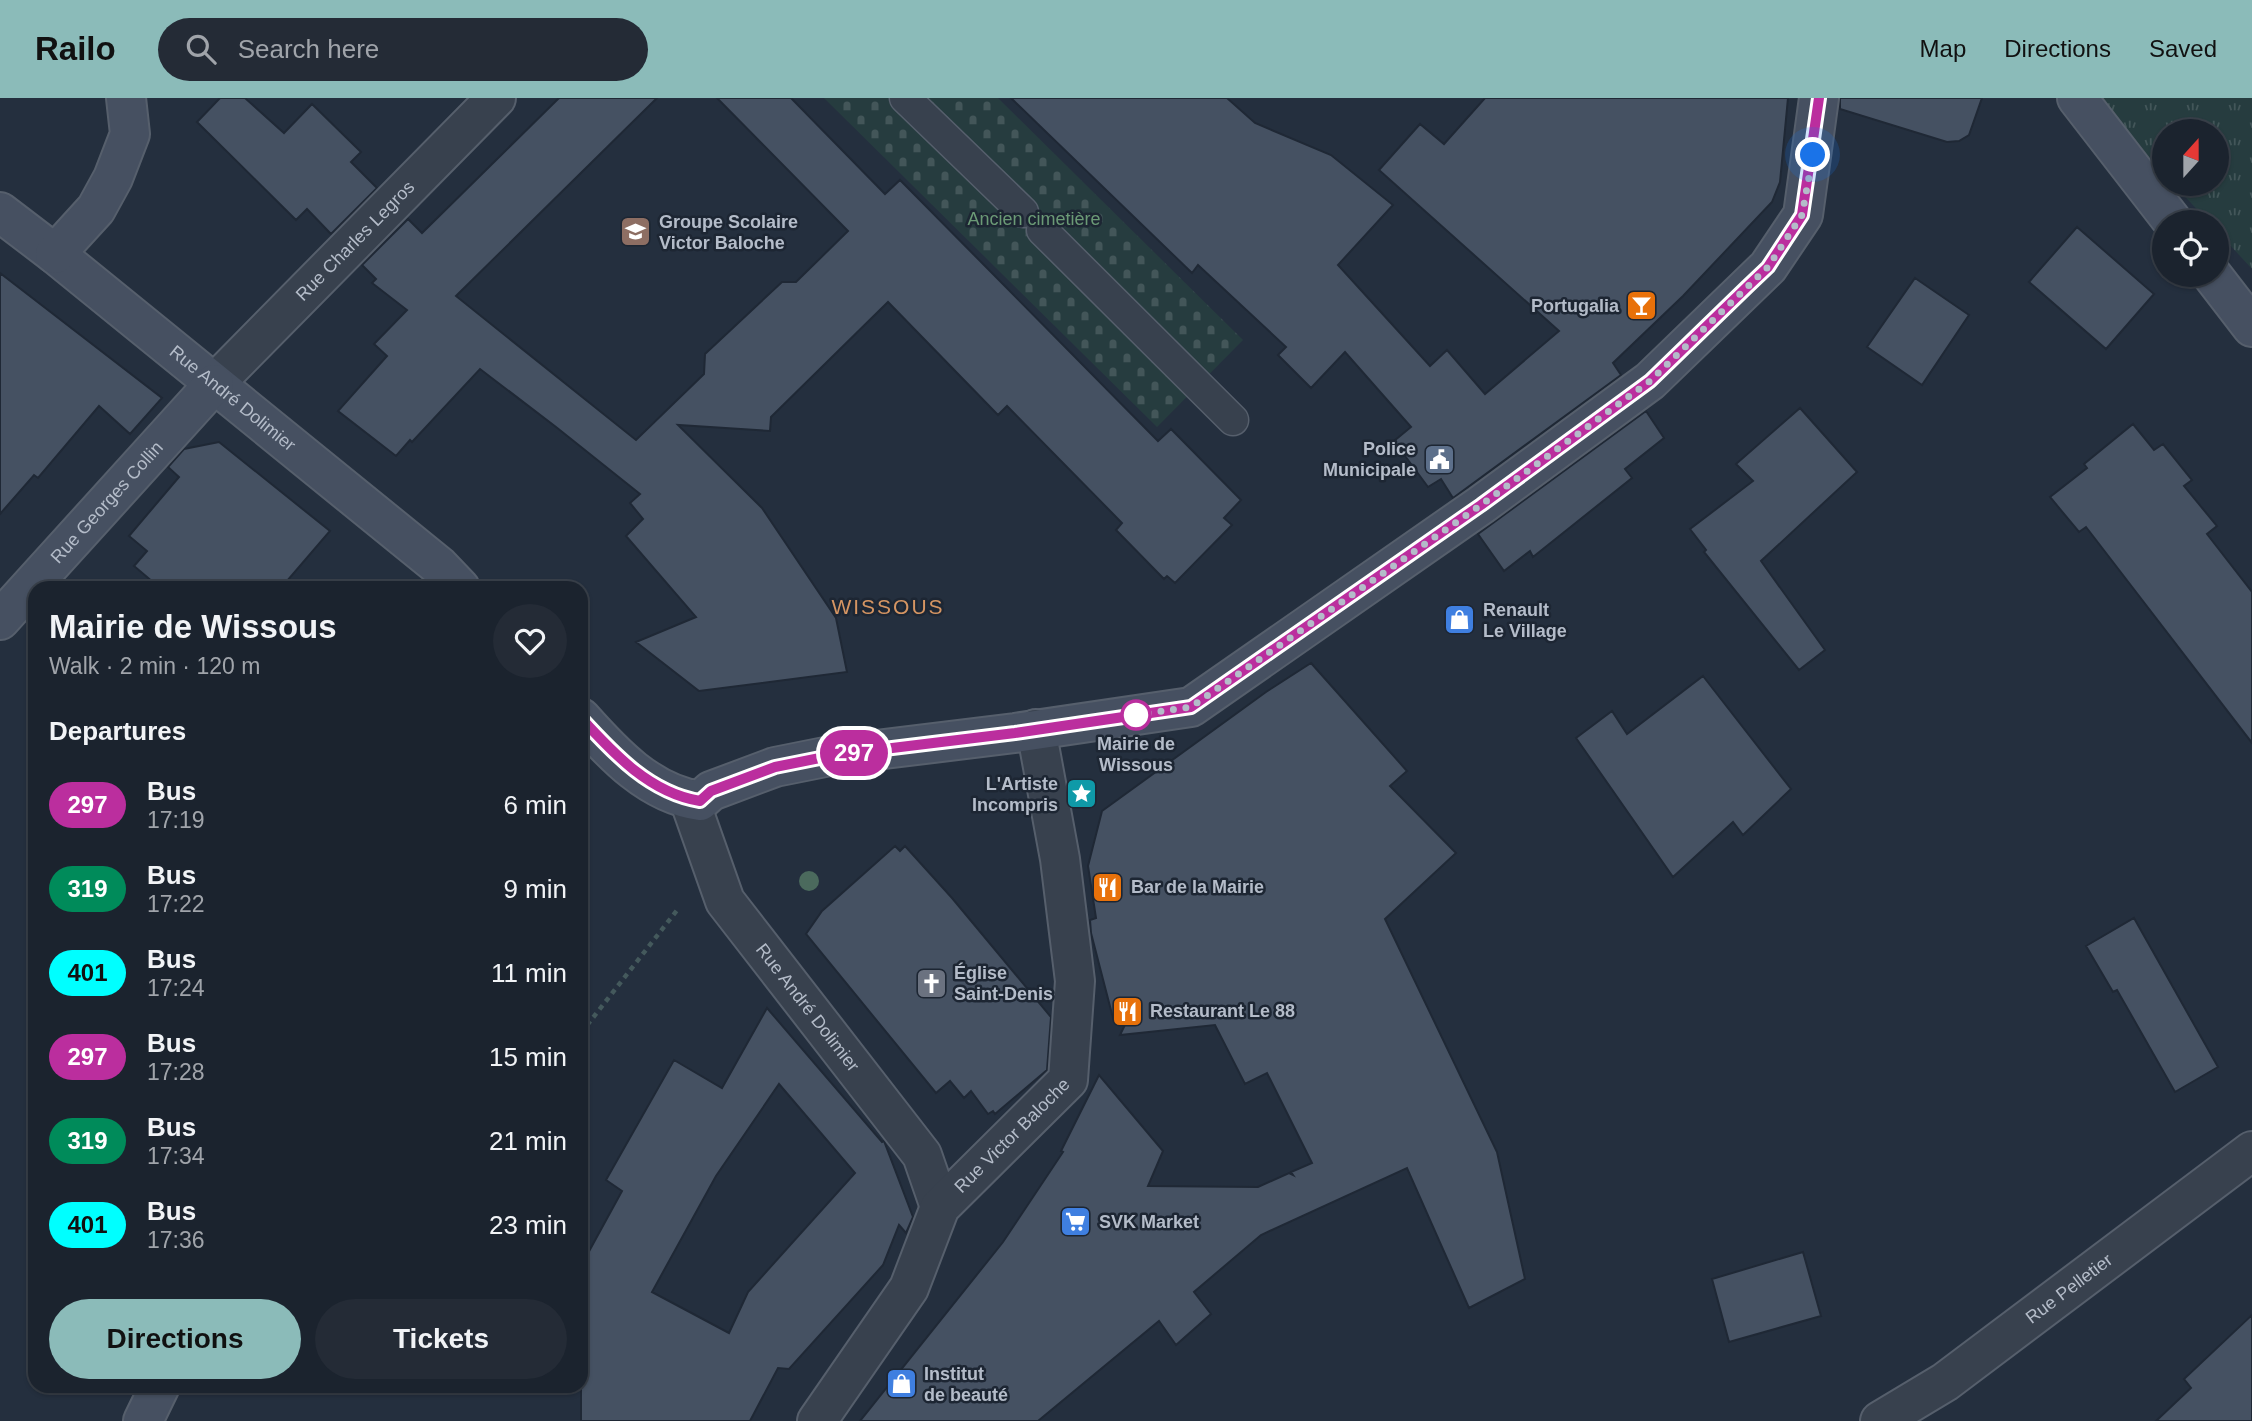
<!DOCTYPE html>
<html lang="en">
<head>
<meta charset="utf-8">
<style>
  :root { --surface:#1b232e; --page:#242b36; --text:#f1f3f6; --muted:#a0a4aa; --line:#39404a; --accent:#8bbbb9 }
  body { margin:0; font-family:Arial,sans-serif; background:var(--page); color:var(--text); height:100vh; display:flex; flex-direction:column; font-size:26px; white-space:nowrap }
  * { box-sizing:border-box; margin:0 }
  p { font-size:23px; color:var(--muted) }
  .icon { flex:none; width:38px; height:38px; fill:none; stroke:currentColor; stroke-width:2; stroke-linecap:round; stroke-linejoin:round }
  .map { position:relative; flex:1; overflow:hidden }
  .details { position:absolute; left:28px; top:483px; width:560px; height:812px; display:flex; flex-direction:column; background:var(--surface); border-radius:21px; box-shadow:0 2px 5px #0004,0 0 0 2px var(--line) }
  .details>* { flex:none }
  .badge { padding:0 14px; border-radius:23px; font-size:24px; line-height:46px }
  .needle { width:46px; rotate:21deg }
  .fabs { position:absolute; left:2152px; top:21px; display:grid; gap:14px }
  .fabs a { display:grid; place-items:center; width:77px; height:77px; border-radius:50%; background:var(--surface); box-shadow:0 2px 5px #0004,0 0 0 2px var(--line); font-size:35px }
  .you { position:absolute; width:35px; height:35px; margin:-18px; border:5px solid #fff; border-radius:50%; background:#1a73e8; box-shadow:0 0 0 10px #1a73e833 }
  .map>.badge { position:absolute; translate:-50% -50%; box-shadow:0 0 0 4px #fff }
  h2 { padding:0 21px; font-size:26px; line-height:63px }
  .round { display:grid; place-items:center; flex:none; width:74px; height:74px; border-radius:37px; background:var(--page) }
  .summary { display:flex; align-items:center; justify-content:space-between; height:119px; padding:0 21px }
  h1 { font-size:33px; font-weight:800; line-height:52px }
  .action { display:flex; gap:14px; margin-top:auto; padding:14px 21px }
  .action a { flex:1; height:80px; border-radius:42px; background:var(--accent); color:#111; font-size:28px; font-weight:800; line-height:80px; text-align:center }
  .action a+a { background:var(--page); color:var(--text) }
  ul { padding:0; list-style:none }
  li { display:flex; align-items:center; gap:21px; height:84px; padding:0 21px }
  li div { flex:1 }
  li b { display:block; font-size:26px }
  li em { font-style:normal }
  li .badge { min-width:77px; font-weight:700; text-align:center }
  header { display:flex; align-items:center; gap:42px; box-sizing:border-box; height:98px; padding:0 35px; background:var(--accent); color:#111 }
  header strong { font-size:33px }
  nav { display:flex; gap:38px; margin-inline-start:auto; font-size:24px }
  .search { width:490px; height:63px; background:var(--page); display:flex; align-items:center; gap:18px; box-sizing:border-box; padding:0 24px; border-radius:38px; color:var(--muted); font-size:26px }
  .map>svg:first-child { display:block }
</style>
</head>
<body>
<header>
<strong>Railo</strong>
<div class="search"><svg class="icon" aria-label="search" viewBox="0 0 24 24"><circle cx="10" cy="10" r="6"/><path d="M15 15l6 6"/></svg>Search here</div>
<nav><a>Map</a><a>Directions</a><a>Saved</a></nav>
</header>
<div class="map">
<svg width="2252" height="1323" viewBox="0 0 2252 1323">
  <defs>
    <pattern id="cemetery-stones" width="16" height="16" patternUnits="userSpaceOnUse" patternTransform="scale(1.75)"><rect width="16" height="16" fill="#263c3f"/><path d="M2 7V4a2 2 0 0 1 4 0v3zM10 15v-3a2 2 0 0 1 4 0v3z" fill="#435659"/></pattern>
    <pattern id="park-tufts" width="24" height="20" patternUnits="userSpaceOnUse" patternTransform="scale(1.75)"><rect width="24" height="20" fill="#263c3f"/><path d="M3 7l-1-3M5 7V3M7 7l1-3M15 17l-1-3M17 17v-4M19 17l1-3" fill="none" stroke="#435659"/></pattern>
  </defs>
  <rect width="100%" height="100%" fill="#242f3e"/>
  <path fill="url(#cemetery-stones)" d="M824,0H998L1243,242L1157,329Z"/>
  <path fill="url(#park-tufts)" d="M2094,0H2252V171L2217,133V124H2209L2173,86H2217V33H2165V76Z"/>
  <path fill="#455162" stroke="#1f2835" stroke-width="2" fill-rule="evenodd" d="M220,0H245L284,35L312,6L361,54L351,64L377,90L331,136L307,111L296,122L197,24Z
    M559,0H657L456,198L636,342L704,276L705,256L782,184H796L848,133L717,0H791L885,96L900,82L1158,343L1171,331L1241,402L1224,420L1232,427L1175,485L1167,478L1164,481L1116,432L1122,425L1007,308L998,317L888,204L771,319L770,333L678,327L762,410L836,520L847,574L699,593L636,544L696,519L626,438L643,421L630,405L640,396L556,329L480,271L412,344L410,342L396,358L338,313L387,258L374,246L407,212L372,185L376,181L362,167L408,121L422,135Z
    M1011,0H1227L1255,25L1331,57L1393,107L1338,167L1430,268L1447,252L1485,296L1559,233L1379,72L1420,26L1444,46L1485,0H1788L1780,84L1772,104L1683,198L1613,265L1621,277L1453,400L1441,381L1428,389L1394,343L1411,329L1345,254L1311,290L1278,257L1286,249L1198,167L1192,175Z
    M1840,0H1982L1969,37L1959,43L1947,44L1840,11Z
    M2077,129L2154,196L2106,251L2029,184Z
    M0,175L162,300L130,336L99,308L38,380L34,377L0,416Z
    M1915,180L1969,217L1922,287L1867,249Z
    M1800,310L1857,374L1761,463L1825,552L1799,572L1704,454L1706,452L1690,431L1753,383L1736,366Z
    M1646,313L1664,340L1625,371L1632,380L1533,459L1530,453L1504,473L1478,436Z
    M2133,326L2154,352L2163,346L2192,382L2184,388L2217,428L2207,436L2252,494V645L2086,429L2079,434L2050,399L2087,370L2084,366Z
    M219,344L330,433L281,490H160L134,468L147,453L129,438L179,379L168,369L184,351Z
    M1311,565L1407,673L1390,688L1456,755L1385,821L1497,1054L1525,1181L1469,1210L1407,1070L1261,1137L1194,1194L1211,1216L1176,1247L1159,1223L1038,1323H860L1003,1144L1063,1054L1061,1053L1099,977L1163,1053L1148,1088L1258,1089L1289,1075L1293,1077L1291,1074L1312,1065L1267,975L1245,986L1215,927L1120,937L1138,900L1113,920L1091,835L1090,822L1096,820L1088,768L1102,713L1266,594Z
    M1703,578L1791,691L1743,737L1733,724L1673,779L1576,640L1612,613L1627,636Z
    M895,748L900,753L905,748L952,800L1051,919L1047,972L995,1016L993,1013L988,1016L971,993L964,1000L950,983L936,995L806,836L822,813Z
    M2134,820L2218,969L2175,994L2117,892L2113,894L2086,848Z
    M767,910L882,1044L884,1043L913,1119L906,1135L899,1127L883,1167L789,1271L778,1270L750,1323H581V1168L622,1093L606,1082L674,962L722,990ZM779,986L855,1075L748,1194L729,1235L652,1194L716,1078Z
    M1803,1154L1821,1218L1729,1244L1712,1181Z
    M2252,1217V1323H2156L2191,1290L2184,1281Z"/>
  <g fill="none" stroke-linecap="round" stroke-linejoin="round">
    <defs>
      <path id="lane" d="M905,0L1023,114
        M1042,132L1233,322"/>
      <g id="street">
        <path id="s1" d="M214,286L496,0"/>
        <path id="s2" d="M689,701L725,803L922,1057L940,1109"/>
        <path id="s3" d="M817,1323L909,1190L940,1109L1068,982L1075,883L1060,761L1036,631"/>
        <path id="s4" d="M1880,1323L1945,1284L2252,1053"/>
      </g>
      <g id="secondary">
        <path d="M2077,0L2173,124"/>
        <path id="s5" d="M0,114L55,156L439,468L460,490"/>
        <path d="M55,156L96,111L113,80L130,36L126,0"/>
        <path d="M2212,177L2252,229"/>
        <path id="s6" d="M0,522L214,286"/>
        <path d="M581,620C613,656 650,696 700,703L711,693L775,669L835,657L1015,635L1191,609L1481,407L1650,283L1768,169L1803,117L1819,0"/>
        <path d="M143,1323L160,1288"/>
      </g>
    </defs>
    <use href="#lane" stroke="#565f6c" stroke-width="33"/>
    <use href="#street" stroke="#565f6c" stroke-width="42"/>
    <use href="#secondary" stroke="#565f6c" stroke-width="42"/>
    <path stroke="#44595c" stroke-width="4.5" stroke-dasharray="5 5" stroke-linecap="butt" d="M581,935L678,811"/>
    <use href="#lane" stroke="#38414e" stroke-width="30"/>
    <use href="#street" stroke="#38414e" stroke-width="38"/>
    <use href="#secondary" stroke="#465061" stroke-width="38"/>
  </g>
  <circle fill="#4b6a5d" cx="809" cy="783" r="10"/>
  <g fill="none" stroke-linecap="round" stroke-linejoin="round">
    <defs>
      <path id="line" d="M581,620C614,656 650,695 700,703L711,693L775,669L835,657L1015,635L1191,609L1481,407L1650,283L1748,188L1768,169L1802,117L1819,0"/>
    </defs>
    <use href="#line" stroke="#fff" stroke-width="16"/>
    <use href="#line" stroke="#bb2e9e" stroke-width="10"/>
    <path stroke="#b4bcc9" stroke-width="7" stroke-dasharray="0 12.6" d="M1136,617L1191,609L1481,407L1650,283L1768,169L1802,117L1813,57"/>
  </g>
  <defs>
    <symbol id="school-square" viewBox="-11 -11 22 22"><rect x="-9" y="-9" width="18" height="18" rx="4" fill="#8d6e63" stroke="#1d2633"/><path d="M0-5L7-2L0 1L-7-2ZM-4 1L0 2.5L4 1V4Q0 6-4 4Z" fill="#fff"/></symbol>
    <symbol id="bar-square" viewBox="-11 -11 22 22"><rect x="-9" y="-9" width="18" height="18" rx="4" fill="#e8710a" stroke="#1d2633"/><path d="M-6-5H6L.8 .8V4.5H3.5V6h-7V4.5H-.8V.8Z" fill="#fff"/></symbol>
    <symbol id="civic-square" viewBox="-11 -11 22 22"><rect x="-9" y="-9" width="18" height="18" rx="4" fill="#5c6f8a" stroke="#1d2633"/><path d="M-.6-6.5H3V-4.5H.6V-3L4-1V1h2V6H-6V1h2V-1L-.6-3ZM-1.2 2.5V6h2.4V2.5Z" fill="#fff"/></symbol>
    <symbol id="shop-square" viewBox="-11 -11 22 22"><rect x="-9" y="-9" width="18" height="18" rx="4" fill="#3f7fe0" stroke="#1d2633"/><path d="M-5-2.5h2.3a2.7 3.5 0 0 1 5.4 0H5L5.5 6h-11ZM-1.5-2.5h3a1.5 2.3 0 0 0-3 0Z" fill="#fff"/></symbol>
    <symbol id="sight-square" viewBox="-11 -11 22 22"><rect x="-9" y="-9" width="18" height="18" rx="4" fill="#0f9aa8" stroke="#1d2633"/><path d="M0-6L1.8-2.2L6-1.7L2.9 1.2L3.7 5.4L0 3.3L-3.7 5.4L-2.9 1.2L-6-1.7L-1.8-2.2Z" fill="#fff"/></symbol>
    <symbol id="restaurant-square" viewBox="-11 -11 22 22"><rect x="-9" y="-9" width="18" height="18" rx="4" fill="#e8710a" stroke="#1d2633"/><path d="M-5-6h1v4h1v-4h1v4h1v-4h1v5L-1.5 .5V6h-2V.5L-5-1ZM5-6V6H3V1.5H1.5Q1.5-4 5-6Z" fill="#fff"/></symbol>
    <symbol id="church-square" viewBox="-11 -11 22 22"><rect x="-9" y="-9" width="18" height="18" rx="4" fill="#6b7280" stroke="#1d2633"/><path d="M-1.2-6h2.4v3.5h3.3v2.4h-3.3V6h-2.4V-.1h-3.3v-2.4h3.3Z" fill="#fff"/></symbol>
    <symbol id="supermarket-square" viewBox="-11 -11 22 22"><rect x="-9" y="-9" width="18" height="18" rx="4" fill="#3f7fe0" stroke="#1d2633"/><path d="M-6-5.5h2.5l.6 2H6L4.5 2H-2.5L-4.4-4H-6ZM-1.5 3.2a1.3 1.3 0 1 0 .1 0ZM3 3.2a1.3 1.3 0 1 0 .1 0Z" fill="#fff"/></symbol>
  </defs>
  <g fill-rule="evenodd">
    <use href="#school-square" x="618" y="116" width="35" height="35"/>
    <use href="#bar-square" x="1624" y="190" width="35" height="35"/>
    <use href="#civic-square" x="1422" y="344" width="35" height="35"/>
    <use href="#shop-square" x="1442" y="504" width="35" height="35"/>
    <use href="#sight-square" x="1064" y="678" width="35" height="35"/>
    <use href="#restaurant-square" x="1090" y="772" width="35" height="35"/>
    <use href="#church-square" x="914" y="868" width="35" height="35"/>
    <use href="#restaurant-square" x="1110" y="896" width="35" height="35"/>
    <use href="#supermarket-square" x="1058" y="1106" width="35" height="35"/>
    <use href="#shop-square" x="884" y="1268" width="35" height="35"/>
  </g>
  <circle fill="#fff" stroke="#bb2e9e" stroke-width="3.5" cx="1136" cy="617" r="14"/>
  <g text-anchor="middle" stroke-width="5" stroke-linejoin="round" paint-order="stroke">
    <g font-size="18" fill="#6b9a76" stroke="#1d2633">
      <text x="1034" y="127">Ancien cimetière</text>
    </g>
    <g font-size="18" font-weight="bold" fill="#b4bcc9" stroke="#1d2633" text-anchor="start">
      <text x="659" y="130">Groupe Scolaire<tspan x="659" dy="21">Victor Baloche</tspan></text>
      <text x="1619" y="214" text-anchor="end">Portugalia</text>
      <text x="1416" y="357" text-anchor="end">Police<tspan x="1416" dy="21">Municipale</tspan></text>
      <text x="1483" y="518">Renault<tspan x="1483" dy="21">Le Village</tspan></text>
      <text x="1058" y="692" text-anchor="end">L'Artiste<tspan x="1058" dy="21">Incompris</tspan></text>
      <text x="1131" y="795">Bar de la Mairie</text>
      <text x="954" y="881">Église<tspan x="954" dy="21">Saint-Denis</tspan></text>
      <text x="1150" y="919">Restaurant Le 88</text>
      <text x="1099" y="1130">SVK Market</text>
      <text x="924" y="1282">Institut<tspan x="924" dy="21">de beauté</tspan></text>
    </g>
    <g font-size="18" fill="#b4bcc9" stroke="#1d2633">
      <text dy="6" stroke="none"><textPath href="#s1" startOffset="201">Rue Charles Legros</textPath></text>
      <text dy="6" stroke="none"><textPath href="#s5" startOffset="298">Rue André Dolimier</textPath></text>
      <text dy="6" stroke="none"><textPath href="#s6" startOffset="159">Rue Georges Collin</textPath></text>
      <text dy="6" stroke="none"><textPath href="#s2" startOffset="243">Rue André Dolimier</textPath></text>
      <text dy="6" stroke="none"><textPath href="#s3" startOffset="350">Rue Victor Baloche</textPath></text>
      <text dy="6" stroke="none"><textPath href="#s4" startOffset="231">Rue Pelletier</textPath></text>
    </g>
    <g font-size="18" font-weight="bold" fill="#b4bcc9" stroke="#1d2633">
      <text x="1136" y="652">Mairie de<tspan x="1136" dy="21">Wissous</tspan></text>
    </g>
    <g font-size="21" letter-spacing="2" fill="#d59563" stroke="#1d2633">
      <text x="888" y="516">WISSOUS</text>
    </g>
  </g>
</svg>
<div class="fabs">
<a><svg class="needle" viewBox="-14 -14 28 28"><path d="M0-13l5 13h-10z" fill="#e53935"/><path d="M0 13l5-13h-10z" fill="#a0a4aa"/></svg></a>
<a><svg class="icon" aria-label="locate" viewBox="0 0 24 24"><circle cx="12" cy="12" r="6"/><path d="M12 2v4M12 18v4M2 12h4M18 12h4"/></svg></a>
</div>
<div class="you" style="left:1813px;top:57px"></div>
<b class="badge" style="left:854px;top:655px;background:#bb2e9e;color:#fff">297</b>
<section class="details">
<div class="summary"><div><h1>Mairie de Wissous</h1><p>Walk · 2 min · 120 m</p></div><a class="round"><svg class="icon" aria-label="heart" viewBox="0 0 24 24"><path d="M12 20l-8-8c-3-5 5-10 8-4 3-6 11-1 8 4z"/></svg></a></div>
<h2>Departures</h2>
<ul>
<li><span class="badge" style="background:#bb2e9e;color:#fff">297</span><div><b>Bus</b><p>17:19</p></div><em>6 min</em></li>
<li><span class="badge" style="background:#008b5a;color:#fff">319</span><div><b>Bus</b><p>17:22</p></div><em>9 min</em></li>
<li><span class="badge" style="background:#0ff;color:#111">401</span><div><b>Bus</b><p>17:24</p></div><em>11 min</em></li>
<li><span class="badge" style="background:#bb2e9e;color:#fff">297</span><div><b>Bus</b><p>17:28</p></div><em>15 min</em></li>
<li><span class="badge" style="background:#008b5a;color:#fff">319</span><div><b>Bus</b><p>17:34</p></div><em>21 min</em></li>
<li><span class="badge" style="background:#0ff;color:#111">401</span><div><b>Bus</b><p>17:36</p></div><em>23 min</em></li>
</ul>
<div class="action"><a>Directions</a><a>Tickets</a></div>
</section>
</div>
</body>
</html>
